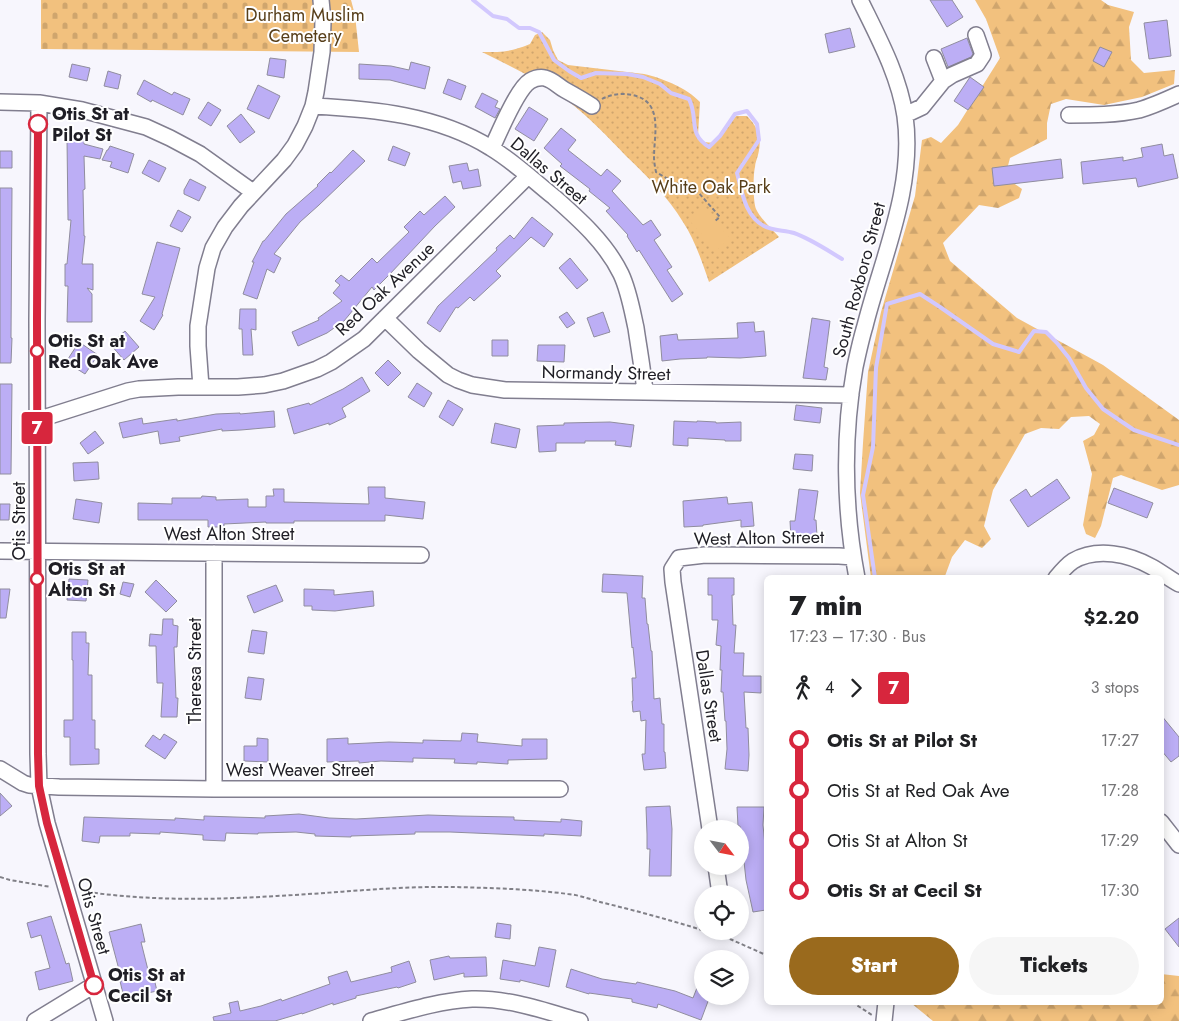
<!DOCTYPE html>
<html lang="en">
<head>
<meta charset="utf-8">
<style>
  :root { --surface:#fff; --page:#f6f6f6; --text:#202124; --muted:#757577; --accent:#9a6a1d }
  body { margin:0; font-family:Jost,sans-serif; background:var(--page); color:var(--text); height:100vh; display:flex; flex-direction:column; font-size:19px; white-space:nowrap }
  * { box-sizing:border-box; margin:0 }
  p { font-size:16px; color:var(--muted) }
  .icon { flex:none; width:28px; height:28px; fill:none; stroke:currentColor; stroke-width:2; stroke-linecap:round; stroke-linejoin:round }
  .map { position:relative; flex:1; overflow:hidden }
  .sheet { position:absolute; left:764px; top:575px; width:400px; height:430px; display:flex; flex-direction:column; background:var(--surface); border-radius:8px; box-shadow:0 2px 12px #0003 }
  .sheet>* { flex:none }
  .badge { padding:0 10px; border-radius:4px; font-size:18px; line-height:32px }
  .needle { width:32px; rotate:122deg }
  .controls { position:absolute; left:694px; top:820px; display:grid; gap:10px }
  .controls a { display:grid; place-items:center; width:55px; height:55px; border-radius:50%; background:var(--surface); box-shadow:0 2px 12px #0003; font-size:25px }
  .map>.badge { position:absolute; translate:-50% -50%; box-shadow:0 0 0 2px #fff }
  .legs { display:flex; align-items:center; gap:8px; height:55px; padding:0 25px; font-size:16px }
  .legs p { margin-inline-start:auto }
  .head { display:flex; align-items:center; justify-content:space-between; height:85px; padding:0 25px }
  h1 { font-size:28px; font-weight:800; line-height:38px }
  .cta { display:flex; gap:10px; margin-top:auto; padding:10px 25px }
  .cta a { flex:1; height:58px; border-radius:30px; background:var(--accent); color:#fff; font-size:20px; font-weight:800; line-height:58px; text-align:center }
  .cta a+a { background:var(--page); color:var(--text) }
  ul { padding:0 25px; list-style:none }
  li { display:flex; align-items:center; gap:18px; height:50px; font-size:19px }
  li i { display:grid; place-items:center; width:8px; height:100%; margin:0 6px; background:currentColor }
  li i::after { content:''; width:12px; height:12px; margin:-6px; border:4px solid; border-radius:50%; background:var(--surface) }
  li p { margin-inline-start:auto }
  li:first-child i { background:linear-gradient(#0000 50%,currentColor 0) }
  li:last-child i { background:linear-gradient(currentColor 50%,#0000 0) }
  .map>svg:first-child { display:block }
</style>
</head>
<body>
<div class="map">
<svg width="1179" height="1021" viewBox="0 0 1179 1021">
  <defs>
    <pattern id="grass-dots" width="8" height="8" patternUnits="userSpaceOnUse" patternTransform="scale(1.25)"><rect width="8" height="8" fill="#f2c17e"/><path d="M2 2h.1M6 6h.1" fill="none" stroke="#cfa56d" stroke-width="1.8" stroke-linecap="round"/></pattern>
    <pattern id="forest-firs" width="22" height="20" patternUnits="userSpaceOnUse" patternTransform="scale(1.25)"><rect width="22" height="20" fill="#f2c17e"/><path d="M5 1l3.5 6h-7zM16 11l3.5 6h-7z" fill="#cfa56d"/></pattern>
    <pattern id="cemetery-stones" width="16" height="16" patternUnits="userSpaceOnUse" patternTransform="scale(1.25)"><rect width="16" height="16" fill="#f2c17e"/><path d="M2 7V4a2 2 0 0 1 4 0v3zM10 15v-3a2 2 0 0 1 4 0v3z" fill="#cfa56d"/></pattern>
  </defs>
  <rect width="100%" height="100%" fill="#f7f6fd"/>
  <path fill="url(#grass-dots)" d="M542,32L550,40L553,50L558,60L568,65L644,74C662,78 687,88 700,102L698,135L704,142L714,143C724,135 728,125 736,116H747C759,128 762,139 758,155C757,159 755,163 755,167C753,175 753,202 756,209C760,218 772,229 779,237L709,282C702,262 695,240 683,222C668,197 647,176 626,156C608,137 589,117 568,101C541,81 512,67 482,52C502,52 511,52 530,44L535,35Z"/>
  <path fill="url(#forest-firs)" d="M975,0H1101L1108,5L1134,12L1129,27L1131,60L1144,73L1175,70L1174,84L1142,97L1104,105L1066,99L1051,104L1047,123V139L1010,158L1005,177L1022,189L1019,198L998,208L979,205L943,243L950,261L1017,318L1103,365L1179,420V485L1162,490L1121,475L1113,478L1101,526L1095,538L1086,534L1083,525L1092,474L1083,441L1094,435L1100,424L1089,416L1071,417L1059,429L1041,428L1025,434L993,490L984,526L991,539L982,548L965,540L952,557L945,576L947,577L871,578L860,493L863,443L868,372L881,312L915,196L922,140L931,137L941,143L958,125L1000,58L986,19Z
    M1161,974L1179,976V1021H933L911,1003L1161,1002Z"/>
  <path fill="url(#cemetery-stones)" d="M41,0H351L355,15L359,52L41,49Z"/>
  <path fill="#f2c17e" d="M702,206L730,238L716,251L688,219Z"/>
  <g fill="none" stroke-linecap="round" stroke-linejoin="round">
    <path stroke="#d2c8fe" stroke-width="4" d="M473,0L493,16L507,19L519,28H530L539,32L554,60L569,71L581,78L596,73L627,74L643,77L660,84L671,93L689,99C699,119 687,133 709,147L720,136L735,114L747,111L757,124L759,140L737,173C742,192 745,216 764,226C773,231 785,230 794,233C811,239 827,250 842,259
      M875,578L863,495L873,447L876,368L887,304L920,294L940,307L993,344L1019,352L1034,331L1046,332L1057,343L1069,358L1086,388L1103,409L1134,430L1179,445"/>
  </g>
  <path fill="#bcaef5" stroke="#908d9e" d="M930,0H952L963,17L947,27Z
    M1167,20L1171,56L1149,59L1144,23Z
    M850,28L855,47L829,53L825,34Z
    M967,38L973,54L971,57L948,67L941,49Z
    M1100,47L1112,52L1104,67L1093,61Z
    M270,58L286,60L284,78L267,75Z
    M411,62L430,67L425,89L390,80L359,79V64L391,66L409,70Z
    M72,64L90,68L87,81L69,77Z
    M108,71L121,75L118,89L104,86Z
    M970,77L984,87L968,110L954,101Z
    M448,79L466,86L461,100L443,93Z
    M144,80L172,95L174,92L190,99L183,115L152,100L151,102L137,94Z
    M258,85L280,96L269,119L247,109Z
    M482,93L498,101L495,107L500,109L495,118L475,107Z
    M208,102L221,110L211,126L198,118Z
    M529,107L548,119L534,141L515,129Z
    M241,114L255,132L240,143L227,126Z
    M561,128L576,140L568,150L601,176L607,169L621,181L612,191L643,225L651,220L661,235L654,240L672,267L667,270L683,294L672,302L639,250L637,252L627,236L628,235L606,211L610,208L589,191L590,189L560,166L562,164L544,148Z
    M67,139H84V144L103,149L100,159L84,156L85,189L83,190L84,236H85L82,264H93V290L87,288L92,294V322H67L68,286H65V264H67L71,220H68Z
    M1162,144L1164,156L1173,154L1178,178L1138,187L1136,178L1083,184L1081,162L1123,157V161L1143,157L1141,148Z
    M110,146L134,154L128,173L110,167L112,162L102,160L107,150H108Z
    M393,146L410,153L405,166L388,160Z
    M353,150L365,161L319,205L300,222L274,254L281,258L274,273L267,269L257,299L243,294L254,262H252L263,241H264L286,214L318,186L317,185L330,172L331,173Z
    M0,151H12V168H0Z
    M1061,159L1063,178L994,186L992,168Z
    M149,160L166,168L159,182L142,173Z
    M467,163L469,171L478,169L481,186L463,189L461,181L453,183L449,166Z
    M190,179L206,187L199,201L184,194V190Z
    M0,188H12L11,338H12L11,363H0Z
    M445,196L455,207L435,226L389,275L374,290L372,287L344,321L327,333L298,346L292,332L319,320L318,318L342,301L333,293L340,285L335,281L341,275L349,281L372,258L377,263L409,232L404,227L420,211L424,215Z
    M178,210L191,217L182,232L170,226Z
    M532,217L553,234L544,247L531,237L496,271L501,276L474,301L470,297L458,308L456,307L440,332L427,323L438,306L497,250L496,248L510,235L514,239Z
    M157,242L180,248L162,314L163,315L154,330L140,321L155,297L142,294Z
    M570,258L588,280L577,289L559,268Z
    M240,309H256V330L251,329L253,355H243L242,329H239Z
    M567,312L575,323L567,328L559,317Z
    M603,312L610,332L594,337L587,318Z
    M812,318L830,321L824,367L828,368L826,380L803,378Z
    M754,322L755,332L764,331L766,356L740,358L707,357V358L680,359L662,361L660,336L677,334L678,340L738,338L737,323Z
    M125,331L139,347L124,360L110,344Z
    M492,340H508V356H492Z
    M79,342L98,355L85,374L66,362Z
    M538,345H565L564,362L537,361Z
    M388,360L401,373L388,386L375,373Z
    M362,377L370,391L342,408L346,417L329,425V423L294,434L287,409L309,403L310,405L343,389Z
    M417,383L432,393L424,407L408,397Z
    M0,384H12L11,474H0Z
    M448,400L463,409L453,426L439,417Z
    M796,405L822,408L820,423L794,420Z
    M274,411L275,427L241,430L222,431V429L179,437L180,441L160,444L158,431L123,438L119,423L142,418L143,424L177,419V421L216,414L240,413V414Z
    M674,421L697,422V421L716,422V423L741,422V441H725V440L688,438V446L673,445Z
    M610,422L634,425L631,447L615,445L616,441H585V443H556V451L539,452L537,426L564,425V423Z
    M495,423L520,429L516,448L491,443Z
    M95,431L104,443L88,454L80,443Z
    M795,454L813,455L812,471L793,469Z
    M98,462L99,479L74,481L73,463Z
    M1057,479L1070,498L1028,527L1010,500L1026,489L1031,497Z
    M368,487H385V498L425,502L423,519L385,515V521H294V523H266V522L224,524V527H208V520H138V503L172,504V498H201L202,496L216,497V500L248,499V507H266V496H274L273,489H284V502L369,504Z
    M1114,488L1153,503L1147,518L1108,503Z
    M799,489L818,491L814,520H816L817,536L791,538L790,521H795Z
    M727,497L728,504L752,502L754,526L741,527V520L703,525V526L684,527L683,501Z
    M76,499L102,503L99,523L73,519Z
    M0,504H10L9,520H0Z
    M603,574L643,576L642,598H645L647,624H648L651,651H652L654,699L660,698L662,724H664V752H665L666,768L644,770L642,754H645L646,720L641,721L640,711L633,712L632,701H633L632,678H636L633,647L632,648L627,593L602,592Z
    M708,578H734V595H732L733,625H736L734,653H744L743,676H761V693L744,692L746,728H748L749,755L748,771L725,769L727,749L726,721H725L723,692H721L722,670H720L721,646L716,645L718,620H712V595H708Z
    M69,579L88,580L86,601L67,600Z
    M156,580L177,601L166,612L145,592Z
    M123,582L134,584L130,597L120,594Z
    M276,585L283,601L254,613L247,596Z
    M0,589H10L6,618H0Z
    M304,589L334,590V595L373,591L374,606L335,611L312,610V606H304Z
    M163,619H173V625L178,626L177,647H174L176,698H178L177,717H161L163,683H157L156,646H149L150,634L162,635Z
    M252,630L267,632L264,654L248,652Z
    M72,632H86V643H89L88,675H92V720H95V749H99V764L70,765V737H64V720H73V660H72Z
    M248,677L264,679L261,700L245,698Z
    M1161,715L1179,737V756L1171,762L1161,750Z
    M462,733L478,734L477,742L522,746V739H547V759L508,760V764L477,762V764L454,763L455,759L413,758V762L381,761L359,763V761L327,762V739L348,738V744L389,742L423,743V740L461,741Z
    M164,734L177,742L165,759L145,746L153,735L160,740Z
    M257,738L268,739V762L244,761V746H257Z
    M0,793L12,806L0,816Z
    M670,806L672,829L671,876H649L650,849H647V834L646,807Z
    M737,807H764L763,825L766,856V910L753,912L746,880L743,852H742L740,826H738Z
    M299,814L329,818L356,819L428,815L460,816L514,817V820L561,822V819L582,821L581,836L544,834V836L450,832H415V834L351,836V837L315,836V834L296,832L258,833V834L226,833L225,841L203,840V835L160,832V834L130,833V836H100L99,843L82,841L84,817L175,820V818L204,820V816L265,818V816Z
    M51,916L66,964L69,963L73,981L39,990L35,972L50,968L41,935L31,938L27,923Z
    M1179,918V947L1165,929Z
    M497,923L511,925L510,939L495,937Z
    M141,924L145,942H141L149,974H153L157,991L124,998L120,981H122L109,932Z
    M539,947L556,950L549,987L520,980V982L500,979L503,960L535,966Z
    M449,956L450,958L486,957L487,976L464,977V973L434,980L430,960Z
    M409,961L416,982L398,988L397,987L356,996V998L333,1005V1003L302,1014V1013L275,1021H214L213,1017L231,1013L229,1003L238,1001L240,1011L261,1006L281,999L282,1001L330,984L328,977L347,971L351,982L392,972L391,967Z
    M571,969L602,979L636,984L637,982L675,991L693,998L702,975V996H710L701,1020L658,1004L657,1008L632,1002V999L589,993V994L566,987Z"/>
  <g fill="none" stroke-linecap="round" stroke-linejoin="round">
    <defs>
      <path id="minor" d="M934,58L943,81
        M0,102L39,103L82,110L146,127L170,138L200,154L253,192
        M39,103L37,320L38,754L39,786L47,823L105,1021
        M313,106C374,109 438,115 491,148C513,161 534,181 554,197C579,219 606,243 621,274C629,291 632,310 636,328C639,349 643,370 645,392
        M905,115L922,107L943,81L952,75L977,64L983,55L976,35
        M1069,115C1092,115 1117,115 1139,110C1153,106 1166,100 1179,94
        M492,148C499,133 517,89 530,81C535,78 540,77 545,78C553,80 558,86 565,90C574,95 583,100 592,106
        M385,318L419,351L448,375L458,380L472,385L505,390L851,395
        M201,387L198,346V326L207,268L213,248L225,227L241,206L284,160L295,145L305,126L313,106L316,92L322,52L323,21L321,0
        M37,420L128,391L139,389L178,387H238L264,385L283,381L317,369L331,362L364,339L528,176
        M0,551L421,555
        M214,553V789
        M857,578C844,509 843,435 855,367C858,353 861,339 865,326C882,258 915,188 905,116C899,75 878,37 860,0
        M1056,578C1061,572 1067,565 1073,561C1097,547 1129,554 1152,567C1161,572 1170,579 1179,584
        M0,769L23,783L29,785L59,787L214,789H560
        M1161,822L1179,845
        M710,829L673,582L672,569L679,558L705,555L839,556L853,557
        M716,866L720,894
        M35,1021L94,985
        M371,1021C404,1012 437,1001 472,999C509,998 545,1011 580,1021
        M884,1021L886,1002"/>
    </defs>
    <use href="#minor" stroke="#817e8f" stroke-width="18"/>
    <path stroke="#818087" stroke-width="2" stroke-dasharray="4 2.5" stroke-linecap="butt" d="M602,99C611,94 621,93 632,95C664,101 654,134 654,157C654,162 655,167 656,172L673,182L698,192L720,217L715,221
      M0,877L10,880L51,887
      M81,891C146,901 211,900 277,896C336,893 395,886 454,887C492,888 530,889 568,894C580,895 592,900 604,903C637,911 670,920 702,930
      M705,931L730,939L766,955
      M724,931V937
      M852,1002L872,1015"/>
    <use href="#minor" stroke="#fff" stroke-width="15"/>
  </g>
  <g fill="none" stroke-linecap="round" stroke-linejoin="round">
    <defs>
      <path id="line-1" d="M38,124L37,320L38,754L39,786L47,823L94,985"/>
    </defs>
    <use href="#line-1" stroke="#fff" stroke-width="11"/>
    <use href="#line-1" stroke="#d7263d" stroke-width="8"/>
  </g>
  <g fill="#fff" stroke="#d7263d" stroke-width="2.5">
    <circle cx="38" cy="124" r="9"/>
    <circle cx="37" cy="351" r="6"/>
    <circle cx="37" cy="579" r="6"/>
    <circle cx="94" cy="985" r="9"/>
  </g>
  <g text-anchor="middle" stroke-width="4" stroke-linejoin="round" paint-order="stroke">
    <g font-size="18" fill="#573e19" stroke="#fff">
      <text x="305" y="21">Durham Muslim<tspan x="305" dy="21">Cemetery</tspan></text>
      <text x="711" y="193">White Oak Park</text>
    </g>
    <g font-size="18" font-weight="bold" fill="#1f1e25" stroke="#fff" text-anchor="start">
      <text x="52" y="120">Otis St at<tspan x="52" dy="21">Pilot St</tspan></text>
      <text x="48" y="347">Otis St at<tspan x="48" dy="21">Red Oak Ave</tspan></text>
      <text x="48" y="575">Otis St at<tspan x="48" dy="21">Alton St</tspan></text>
      <text x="108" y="981">Otis St at<tspan x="108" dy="21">Cecil St</tspan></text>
    </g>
    <g font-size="18" fill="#1f1e25" stroke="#fff">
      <text transform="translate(549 171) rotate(40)" y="6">Dallas Street</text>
      <text transform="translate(859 280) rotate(-75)" y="6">South Roxboro Street</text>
      <text transform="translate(385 289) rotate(-43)" y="6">Red Oak Avenue</text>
      <text transform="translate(606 373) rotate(1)" y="6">Normandy Street</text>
      <text transform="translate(19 521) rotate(-90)" y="6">Otis Street</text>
      <text x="229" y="540">West Alton Street</text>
      <text transform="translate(759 538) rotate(-1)" y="6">West Alton Street</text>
      <text transform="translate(195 671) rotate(-90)" y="6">Theresa Street</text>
      <text transform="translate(709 696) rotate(81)" y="6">Dallas Street</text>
      <text x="300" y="776">West Weaver Street</text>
      <text transform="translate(94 916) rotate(74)" y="6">Otis Street</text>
    </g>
  </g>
</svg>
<div class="controls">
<a><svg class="needle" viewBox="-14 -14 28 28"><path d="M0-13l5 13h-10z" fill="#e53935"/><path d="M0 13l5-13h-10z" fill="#757577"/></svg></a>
<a><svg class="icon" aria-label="locate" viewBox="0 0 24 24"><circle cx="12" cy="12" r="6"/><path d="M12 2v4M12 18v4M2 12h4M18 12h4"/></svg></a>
<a><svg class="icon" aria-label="layers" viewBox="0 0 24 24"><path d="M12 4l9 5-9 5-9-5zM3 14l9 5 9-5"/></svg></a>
</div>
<b class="badge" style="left:37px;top:428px;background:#d7263d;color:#fff">7</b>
<section class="sheet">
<div class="head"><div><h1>7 min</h1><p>17:23 – 17:30 · Bus</p></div><b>$2.20</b></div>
<div class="legs"><svg class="icon" aria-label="walk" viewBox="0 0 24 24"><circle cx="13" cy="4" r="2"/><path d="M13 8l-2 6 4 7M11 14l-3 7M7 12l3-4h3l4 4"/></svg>4<svg class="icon" aria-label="forward" viewBox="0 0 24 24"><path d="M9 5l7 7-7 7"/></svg><b class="badge" style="background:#d7263d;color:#fff">7</b><p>3 stops</p></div>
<ul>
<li><i style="color:#d7263d"></i><b>Otis St at Pilot St</b><p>17:27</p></li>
<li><i style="color:#d7263d"></i><span>Otis St at Red Oak Ave</span><p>17:28</p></li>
<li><i style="color:#d7263d"></i><span>Otis St at Alton St</span><p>17:29</p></li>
<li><i style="color:#d7263d"></i><b>Otis St at Cecil St</b><p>17:30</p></li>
</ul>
<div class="cta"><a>Start</a><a>Tickets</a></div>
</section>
</div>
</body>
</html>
